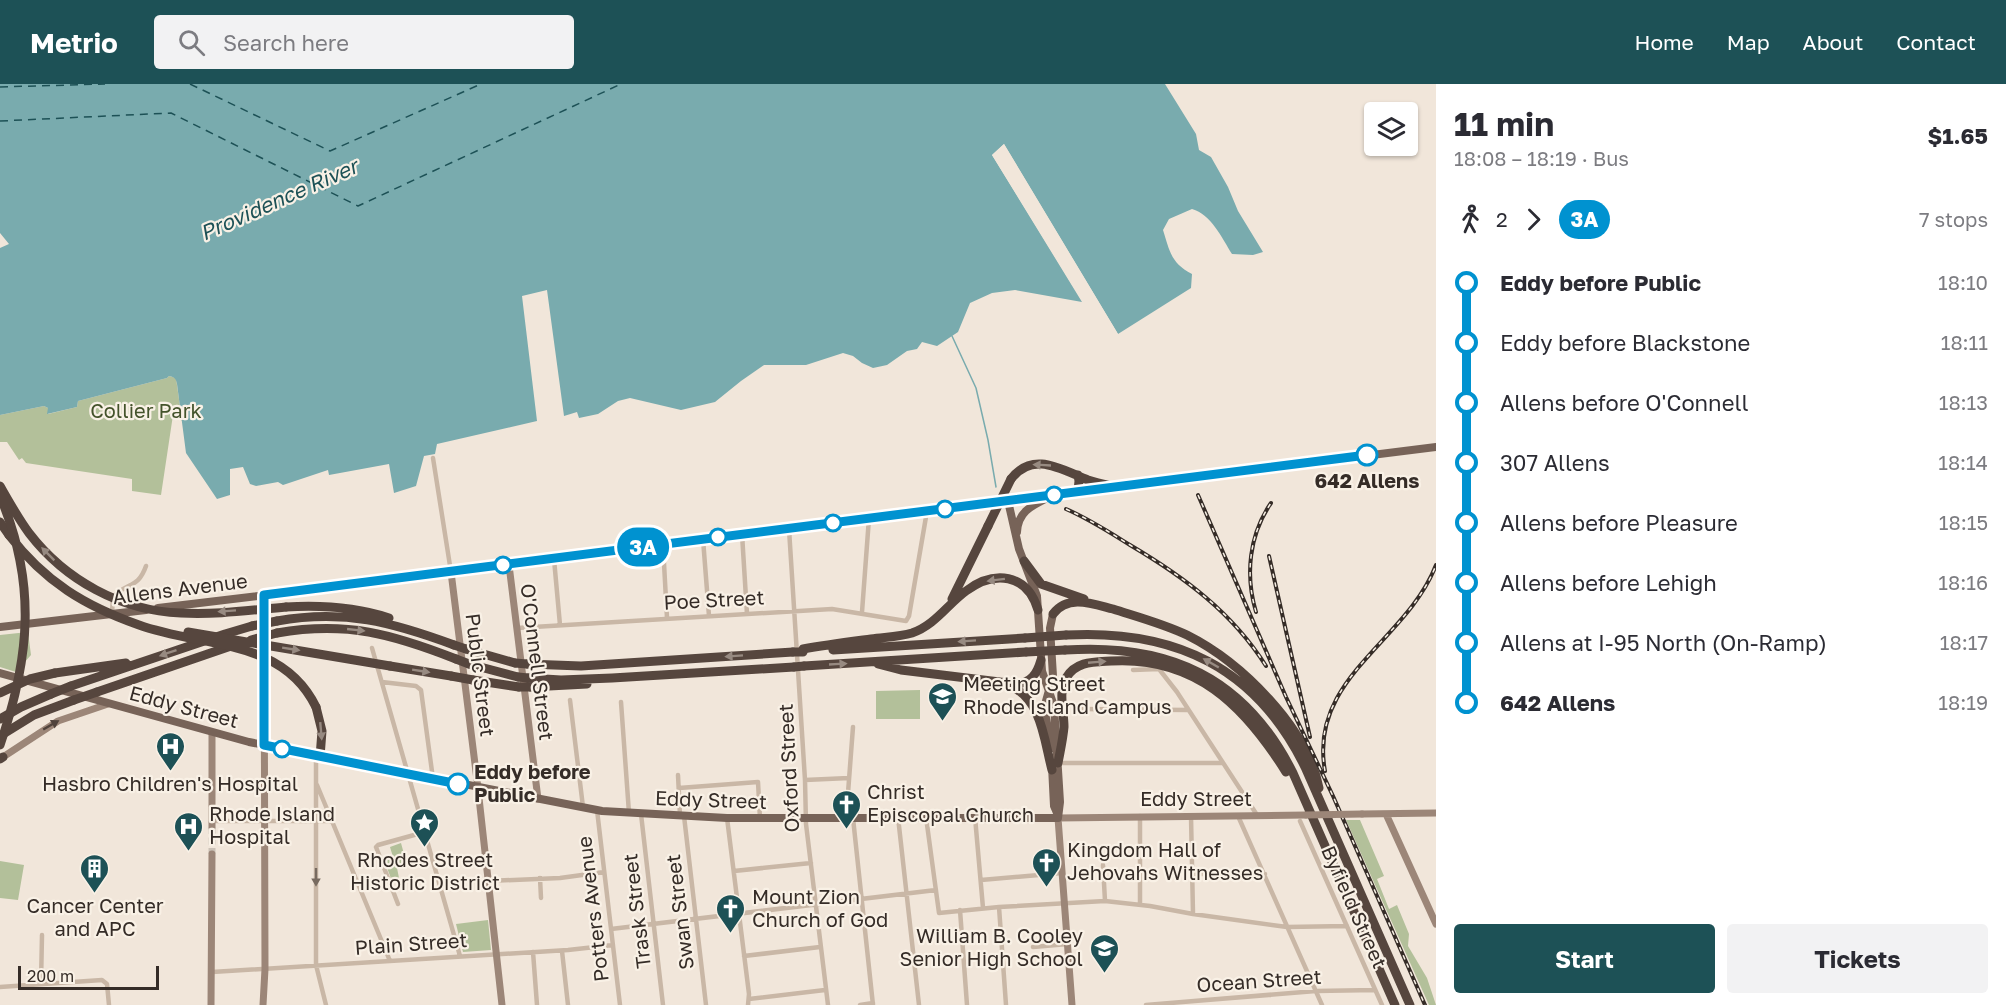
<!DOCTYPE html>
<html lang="en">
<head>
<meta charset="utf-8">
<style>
  :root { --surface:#fff; --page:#f2f2f3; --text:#2b2b33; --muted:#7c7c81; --accent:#1d5156 }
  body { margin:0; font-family:"Golos Text",sans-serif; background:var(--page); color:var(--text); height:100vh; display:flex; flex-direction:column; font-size:22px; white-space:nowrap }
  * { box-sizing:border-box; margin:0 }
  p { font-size:20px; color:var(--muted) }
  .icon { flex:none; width:33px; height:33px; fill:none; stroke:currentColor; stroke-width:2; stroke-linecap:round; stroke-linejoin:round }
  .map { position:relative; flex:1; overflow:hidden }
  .sheet { display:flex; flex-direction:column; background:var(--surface); width:570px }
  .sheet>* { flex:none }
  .badge { padding:0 12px; border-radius:20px; font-size:21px; line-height:39px }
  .controls { position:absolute; left:1364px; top:18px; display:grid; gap:12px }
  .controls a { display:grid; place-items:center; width:54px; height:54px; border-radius:6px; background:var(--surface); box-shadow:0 2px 4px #0004; font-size:30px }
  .scale { position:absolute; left:18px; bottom:15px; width:141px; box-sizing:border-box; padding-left:6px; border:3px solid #352c27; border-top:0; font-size:16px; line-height:21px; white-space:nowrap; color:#352c27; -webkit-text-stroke:4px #f9f1e6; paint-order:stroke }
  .map>.badge { position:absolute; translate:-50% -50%; box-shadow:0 0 0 3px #fff }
  .legs { display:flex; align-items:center; gap:9px; height:66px; padding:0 18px; font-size:20px }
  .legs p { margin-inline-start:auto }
  .overview { display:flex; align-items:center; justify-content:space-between; height:102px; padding:0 18px }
  h1 { font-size:33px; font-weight:700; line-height:45px }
  .button { display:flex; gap:12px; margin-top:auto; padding:12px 18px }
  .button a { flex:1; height:69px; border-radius:6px; background:var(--accent); color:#fff; font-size:24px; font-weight:700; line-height:69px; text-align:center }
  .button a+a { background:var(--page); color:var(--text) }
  ul { padding:0 18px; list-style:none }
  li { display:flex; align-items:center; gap:21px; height:60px; font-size:22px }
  li i { display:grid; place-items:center; width:9px; height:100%; margin:0 8px; background:currentColor }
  li i::after { content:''; width:15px; height:15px; margin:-8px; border:4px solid; border-radius:50%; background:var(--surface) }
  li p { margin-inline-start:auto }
  li:first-child i { background:linear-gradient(#0000 50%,currentColor 0) }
  li:last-child i { background:linear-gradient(currentColor 50%,#0000 0) }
  header { display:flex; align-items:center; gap:36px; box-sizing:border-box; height:84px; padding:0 30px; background:var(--accent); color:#fff }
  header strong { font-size:28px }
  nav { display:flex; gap:33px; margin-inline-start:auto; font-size:21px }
  .search { width:420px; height:54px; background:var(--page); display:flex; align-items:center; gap:15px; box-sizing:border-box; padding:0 21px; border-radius:6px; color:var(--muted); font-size:22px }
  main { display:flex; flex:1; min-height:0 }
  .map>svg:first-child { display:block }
</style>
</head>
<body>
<header>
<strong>Metrio</strong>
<div class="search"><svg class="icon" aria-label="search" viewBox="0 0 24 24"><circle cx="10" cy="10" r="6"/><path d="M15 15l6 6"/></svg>Search here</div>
<nav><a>Home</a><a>Map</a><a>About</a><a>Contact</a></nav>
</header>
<main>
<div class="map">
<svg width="1436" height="921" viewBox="0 0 1436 921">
  <rect width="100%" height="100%" fill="#f1e6da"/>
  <path fill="#b3c09a" d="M169,292L176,294L182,337L173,331L161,411L132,407V395L26,379L22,374L19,376L7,358H0V331L44,322L48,324V330L77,323L78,317L167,294Z
    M28,548L31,571L16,588L0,583V551Z
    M920,606V635H876V607Z
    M1346,736H1360L1384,792L1377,795L1389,825L1397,821L1409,850L1408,862L1427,894L1436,921H1429Z
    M401,759L407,781L397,784L399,794L392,797L384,776L393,773L390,763Z
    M0,777L24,781L18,816L0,814Z
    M488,836L491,866L463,868L456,840Z"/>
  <path fill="#79abae" d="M0,0H1165L1196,50L1199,66L1211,73L1228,103L1238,127L1263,168L1253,171L1232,170C1222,154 1211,130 1192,125L1169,135L1163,146C1170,168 1171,179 1192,190L1191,204L1118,250L1004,60L992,71L1082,218L1015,206L992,209L970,219L958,248L937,262L922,258L917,265L907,267L887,281L873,284L862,279L853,272L843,269L806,281H764L741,297L715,318L681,326L630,314L618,317L598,330L579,334L577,328L564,332L547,206L522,212L537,337L437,360L435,370L424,372L416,402L394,409L389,380L329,391L328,386L283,401L278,398L256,402L250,400L243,383L230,385V411L217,415L186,369L177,300C176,295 175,293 169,292L167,294L78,317L77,323L47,330L48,324L44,322L0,331V164L9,160L0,149Z"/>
  <path fill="#f1e6da" d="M1004,60L1118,250L1115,252L1004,65L996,72L1085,216L1084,220L992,71Z"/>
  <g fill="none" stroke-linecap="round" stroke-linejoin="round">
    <path stroke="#79abae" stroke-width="1.5" d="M952,252L976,304L988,356L996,403"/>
    <path stroke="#1d5156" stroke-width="1.5" stroke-dasharray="8 6" stroke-linecap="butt" d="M190,0L330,67L481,0
      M0,3L105,0
      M0,37L171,29L358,122L621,0"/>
    <path stroke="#cbc1b6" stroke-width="7" stroke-dasharray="7 3.5" stroke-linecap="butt" d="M212,743V770"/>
    <path stroke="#c9b7a6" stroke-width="4.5" d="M433,374L451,488
      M789,445L805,696L806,740L828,921
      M742,450L747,530
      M703,455L709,532
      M663,461L667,534
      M554,475L560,541
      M862,528L869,434
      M112,529L113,513C127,498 138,505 146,482
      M517,544L832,525L906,537L909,532L927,427
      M372,564L460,872
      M1133,586L1159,585L1177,608L1257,731
      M382,598L416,602L421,606L433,695
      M570,616L583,723
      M621,618L629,729
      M1080,625L1188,626
      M316,672V881L326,921
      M1058,679H1222
      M678,691L680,732
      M805,696L849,694
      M317,701L390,877
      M679,704L758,698L760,735
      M597,726L620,921
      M641,730L663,921
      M684,732L706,921
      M1140,732V821
      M1191,732L1193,830
      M1238,732L1322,921
      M898,733L919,921
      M926,733L939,829L999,823L1105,817L1150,822L1193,830L1287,843L1347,842
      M975,733L983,824
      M727,734L749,910L748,921
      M853,734L873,921
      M843,735L848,709L853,643
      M212,737H332
      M1300,737L1382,921
      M1103,781L1105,817
      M734,787L811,779
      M1192,790H1265
      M540,794L541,814
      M981,796L1062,789
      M488,797L560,794L604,788
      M398,820L376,763L378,761L425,748
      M999,823L1006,921
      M960,826L967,921
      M611,845L936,806
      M1033,863L1068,860
      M562,867L568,921
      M533,868L537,921
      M744,872L820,863
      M212,888L568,866L613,861
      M41,899L42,851
      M0,903L102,896L107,900L109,921
      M749,915L825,906
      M860,921L873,919
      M1146,921L1316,907L1375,906"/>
    <path stroke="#9c8678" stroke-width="7" d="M509,481L538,715
      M451,488L477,696L502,921
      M212,649V743
      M3,673L58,637L108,620
      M1362,730L1436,729
      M1386,730L1436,840
      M211,921L212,770
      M263,921L265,885L264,511
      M1072,921L1058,734L1306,731"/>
    <path stroke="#776358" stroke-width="8" d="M1008,417L1019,465L1037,512L1042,587L1054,622L1060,718L1058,734
      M1017,448C1018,428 1031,422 1047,414
      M158,524L416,493L742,450L1436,363
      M0,543L146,526
      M0,589L249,658L602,727L727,734H1058
      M1052,664L1044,624L1053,592L1050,544L1053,530
      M1052,682L1054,722L1057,729"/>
    <path stroke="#56463e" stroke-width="9" d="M1078,391L1079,397L1078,407
      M1011,395C1033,366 1062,386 1088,396C1097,399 1107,401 1116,403
      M0,438L9,451
      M1024,477L1041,500L1084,515
      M952,515L988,442
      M286,523C320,521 356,523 389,534
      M1053,530C1068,510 1093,520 1113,525C1138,533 1164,540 1187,551C1241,578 1307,643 1319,704
      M277,537C344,525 392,538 454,561
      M277,549C347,537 392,550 456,575
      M1066,551C1175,545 1256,583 1305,683L1410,921
      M466,565L515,579
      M803,565C826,561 849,558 871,555C885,553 899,553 912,549C935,541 947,521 966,507C994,486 1027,489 1038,526
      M833,566L1025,554
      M1065,566C1169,559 1245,593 1293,689L1395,921
      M469,580L518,593
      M527,580L581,582L793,568
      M878,580L901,586L1016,600C1031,599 1037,590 1041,576
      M390,582L451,592
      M804,582L1026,568
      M55,589L126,579
      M528,594L561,596L612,594L794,583
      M473,596L519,603
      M1009,601C1042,615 1044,656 1052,686
      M71,602L225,550L252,542
      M530,603L587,600
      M97,608L231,562
      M316,623L322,647L320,673
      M0,635L21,623L51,610
      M0,652L34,631L74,616
      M0,675L3,673
      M1058,679C1060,668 1063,655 1064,643C1064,627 1058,608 1066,594C1076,577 1094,578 1111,577C1195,572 1244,621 1286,688"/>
    <defs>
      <path id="rail" d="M1198,411L1286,613L1333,712L1425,921
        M1066,425C1089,435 1109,448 1130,461C1184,493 1232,528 1266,582
        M1269,472L1310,653
        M1256,528C1245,491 1249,451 1271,419
        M1325,687C1308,594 1407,557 1436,481"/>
    </defs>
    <use href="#rail" stroke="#352c27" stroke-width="4"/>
    <use href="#rail" stroke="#f9f1e6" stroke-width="1.5" stroke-dasharray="4.5" stroke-linecap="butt"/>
    <path stroke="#9c8678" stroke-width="7" d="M1306,731L1362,730"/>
    <path stroke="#56463e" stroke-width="9" d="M0,402C9,418 18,434 29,449C65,496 121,527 181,529C216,531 251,526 286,523
      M0,412C37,499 30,574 0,661
      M988,442L1011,395
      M9,451C45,498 85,522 139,541C202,564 282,553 316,623
      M252,542L277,537
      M188,548L390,582
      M1025,554L1066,551
      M251,556L277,549
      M454,561L466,565
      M793,568H803
      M1026,568L1065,566
      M456,575L469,580
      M515,579L527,580
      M794,583L804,582
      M451,592L473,596
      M518,593L528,594
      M519,603H530
      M0,609L30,595L55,589
      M51,610L71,602
      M74,616L97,608"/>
  </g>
  <defs><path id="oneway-solid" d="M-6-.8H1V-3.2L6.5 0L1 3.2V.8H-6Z" transform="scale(1.5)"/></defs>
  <g fill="#978a81">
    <use href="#oneway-solid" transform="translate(1042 381) rotate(-177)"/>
    <use href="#oneway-solid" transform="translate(48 470) rotate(-135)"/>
    <use href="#oneway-solid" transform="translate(996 496) rotate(173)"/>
    <use href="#oneway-solid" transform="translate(227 527) rotate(176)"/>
    <use href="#oneway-solid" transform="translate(356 546) rotate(6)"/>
    <use href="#oneway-solid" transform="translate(967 557) rotate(176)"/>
    <use href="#oneway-solid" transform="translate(291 565) rotate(9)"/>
    <use href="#oneway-solid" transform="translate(168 569) rotate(161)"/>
    <use href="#oneway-solid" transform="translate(734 572) rotate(176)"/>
    <use href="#oneway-solid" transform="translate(1097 578) rotate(-5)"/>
    <use href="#oneway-solid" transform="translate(1211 579) rotate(-150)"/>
    <use href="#oneway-solid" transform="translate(838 580) rotate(-3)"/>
    <use href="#oneway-solid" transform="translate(421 587) rotate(9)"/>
    <use href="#oneway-solid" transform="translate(321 647) rotate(85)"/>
  </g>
  <use fill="#4f423b" href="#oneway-solid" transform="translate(51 641) rotate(-30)"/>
  <use fill="#786b60" href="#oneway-solid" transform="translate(316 793) rotate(90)"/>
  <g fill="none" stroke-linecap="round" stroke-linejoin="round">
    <defs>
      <path id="line-1" d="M458,700L264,661V511L1367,371"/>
    </defs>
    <use href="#line-1" stroke="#fff" stroke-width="14"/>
    <use href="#line-1" stroke="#0092d0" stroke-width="9"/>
  </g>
  <defs>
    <symbol id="school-pin" viewBox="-11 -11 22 30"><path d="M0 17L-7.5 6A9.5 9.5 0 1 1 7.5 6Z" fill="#1d5156" stroke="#f9f1e6"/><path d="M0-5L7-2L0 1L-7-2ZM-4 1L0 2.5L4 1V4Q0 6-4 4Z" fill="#fff"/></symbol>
    <symbol id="hospital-pin" viewBox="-11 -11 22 30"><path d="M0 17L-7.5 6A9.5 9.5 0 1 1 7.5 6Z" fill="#1d5156" stroke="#f9f1e6"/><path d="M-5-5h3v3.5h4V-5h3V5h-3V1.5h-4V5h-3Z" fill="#fff"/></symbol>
    <symbol id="church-pin" viewBox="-11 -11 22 30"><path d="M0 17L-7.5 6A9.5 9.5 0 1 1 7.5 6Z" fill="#1d5156" stroke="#f9f1e6"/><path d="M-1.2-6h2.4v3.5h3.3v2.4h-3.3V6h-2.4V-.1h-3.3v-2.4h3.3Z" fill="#fff"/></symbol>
    <symbol id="sight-pin" viewBox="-11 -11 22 30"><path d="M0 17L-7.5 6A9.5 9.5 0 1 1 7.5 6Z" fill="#1d5156" stroke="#f9f1e6"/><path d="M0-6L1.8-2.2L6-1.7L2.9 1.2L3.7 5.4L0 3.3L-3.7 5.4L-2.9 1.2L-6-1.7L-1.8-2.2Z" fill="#fff"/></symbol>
    <symbol id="building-pin" viewBox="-11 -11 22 30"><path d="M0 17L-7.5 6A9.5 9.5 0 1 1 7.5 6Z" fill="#1d5156" stroke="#f9f1e6"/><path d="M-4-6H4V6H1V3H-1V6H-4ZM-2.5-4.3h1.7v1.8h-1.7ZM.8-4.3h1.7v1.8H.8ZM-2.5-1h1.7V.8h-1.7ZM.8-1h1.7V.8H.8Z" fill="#fff"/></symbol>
  </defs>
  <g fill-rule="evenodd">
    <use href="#school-pin" x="926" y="596" width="33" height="45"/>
    <use href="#hospital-pin" x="154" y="646" width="33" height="45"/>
    <use href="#church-pin" x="830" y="704" width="33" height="45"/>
    <use href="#sight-pin" x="408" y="722" width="33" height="45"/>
    <use href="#hospital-pin" x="172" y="726" width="33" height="45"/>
    <use href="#church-pin" x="1030" y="762" width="33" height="45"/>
    <use href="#building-pin" x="78" y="768" width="33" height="45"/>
    <use href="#church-pin" x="714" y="808" width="33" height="45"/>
    <use href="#school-pin" x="1088" y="848" width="33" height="45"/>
  </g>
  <g fill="#fff" stroke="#0092d0" stroke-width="3">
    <circle cx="1367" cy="371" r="10"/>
    <circle cx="1054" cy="411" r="8"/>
    <circle cx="945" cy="425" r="8"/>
    <circle cx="833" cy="439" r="8"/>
    <circle cx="718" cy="453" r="8"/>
    <circle cx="503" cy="481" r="8"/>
    <circle cx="282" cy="665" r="8"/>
    <circle cx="458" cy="700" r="10"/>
  </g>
  <g text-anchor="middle" stroke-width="4.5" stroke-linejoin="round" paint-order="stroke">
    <g font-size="20" fill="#44532b" stroke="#f9f1e6">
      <text x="146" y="334">Collier Park</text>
    </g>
    <g font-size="20" font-weight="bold" fill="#352c27" stroke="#f9f1e6">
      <text x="1367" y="404">642 Allens</text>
      <text x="474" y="695" text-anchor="start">Eddy before<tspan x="474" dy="23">Public</tspan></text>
    </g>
    <g font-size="20" fill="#352c27" stroke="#f9f1e6">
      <text transform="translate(180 505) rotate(-7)" y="7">Allens Avenue</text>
      <text transform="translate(714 516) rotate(-3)" y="7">Poe Street</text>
      <text transform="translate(537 578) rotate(83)" y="7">O'Connell Street</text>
      <text transform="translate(480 591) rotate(83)" y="7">Public Street</text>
      <text transform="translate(184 623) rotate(15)" y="7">Eddy Street</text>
      <text transform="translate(789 684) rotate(-93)" y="7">Oxford Street</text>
      <text x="1196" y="722">Eddy Street</text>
      <text transform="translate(711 716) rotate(2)" y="7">Eddy Street</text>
      <text transform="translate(1354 823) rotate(66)" y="7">Byfield Street</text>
      <text transform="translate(593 825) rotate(-97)" y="7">Potters Avenue</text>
      <text transform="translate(637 827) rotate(-97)" y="7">Trask Street</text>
      <text transform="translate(680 828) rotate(-97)" y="7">Swan Street</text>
      <text transform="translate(411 860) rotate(-4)" y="7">Plain Street</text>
      <text transform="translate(1259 897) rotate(-4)" y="7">Ocean Street</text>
    </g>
    <g font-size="20" fill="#352c27" stroke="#f9f1e6" text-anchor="start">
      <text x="963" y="607">Meeting Street<tspan x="963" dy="23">Rhode Island Campus</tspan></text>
      <text x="170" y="707" text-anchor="middle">Hasbro Children's Hospital</text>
      <text x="867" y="715">Christ<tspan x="867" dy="23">Episcopal Church</tspan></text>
      <text x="209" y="737">Rhode Island<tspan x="209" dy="23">Hospital</tspan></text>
      <text x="1067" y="773">Kingdom Hall of<tspan x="1067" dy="23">Jehovahs Witnesses</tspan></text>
      <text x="425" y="783" text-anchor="middle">Rhodes Street<tspan x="425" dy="23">Historic District</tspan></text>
      <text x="752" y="820">Mount Zion<tspan x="752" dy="23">Church of God</tspan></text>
      <text x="95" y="829" text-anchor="middle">Cancer Center<tspan x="95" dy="23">and APC</tspan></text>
      <text x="1083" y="859" text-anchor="end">William B. Cooley<tspan x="1083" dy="23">Senior High School</tspan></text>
    </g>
    <g font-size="21" font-style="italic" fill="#1d5156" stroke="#f9f1e6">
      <text transform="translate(279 116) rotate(-24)" y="7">Providence River</text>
    </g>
  </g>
</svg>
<div class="controls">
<a><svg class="icon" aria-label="layers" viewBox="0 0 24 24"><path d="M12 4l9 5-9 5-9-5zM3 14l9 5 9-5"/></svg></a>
</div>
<div class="scale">200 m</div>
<b class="badge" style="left:643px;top:463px;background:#0092d0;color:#fff">3A</b>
</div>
<section class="sheet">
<div class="overview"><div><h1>11 min</h1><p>18:08 – 18:19 · Bus</p></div><b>$1.65</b></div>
<div class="legs"><svg class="icon" aria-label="walk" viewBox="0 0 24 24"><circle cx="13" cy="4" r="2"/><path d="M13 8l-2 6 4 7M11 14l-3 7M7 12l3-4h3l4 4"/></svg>2<svg class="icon" aria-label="forward" viewBox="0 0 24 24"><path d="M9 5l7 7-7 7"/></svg><b class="badge" style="background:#0092d0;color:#fff">3A</b><p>7 stops</p></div>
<ul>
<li><i style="color:#0092d0"></i><b>Eddy before Public</b><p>18:10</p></li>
<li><i style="color:#0092d0"></i><span>Eddy before Blackstone</span><p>18:11</p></li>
<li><i style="color:#0092d0"></i><span>Allens before O'Connell</span><p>18:13</p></li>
<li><i style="color:#0092d0"></i><span>307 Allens</span><p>18:14</p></li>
<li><i style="color:#0092d0"></i><span>Allens before Pleasure</span><p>18:15</p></li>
<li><i style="color:#0092d0"></i><span>Allens before Lehigh</span><p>18:16</p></li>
<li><i style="color:#0092d0"></i><span>Allens at I-95 North (On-Ramp)</span><p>18:17</p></li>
<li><i style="color:#0092d0"></i><b>642 Allens</b><p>18:19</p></li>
</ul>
<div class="button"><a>Start</a><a>Tickets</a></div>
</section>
</main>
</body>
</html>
